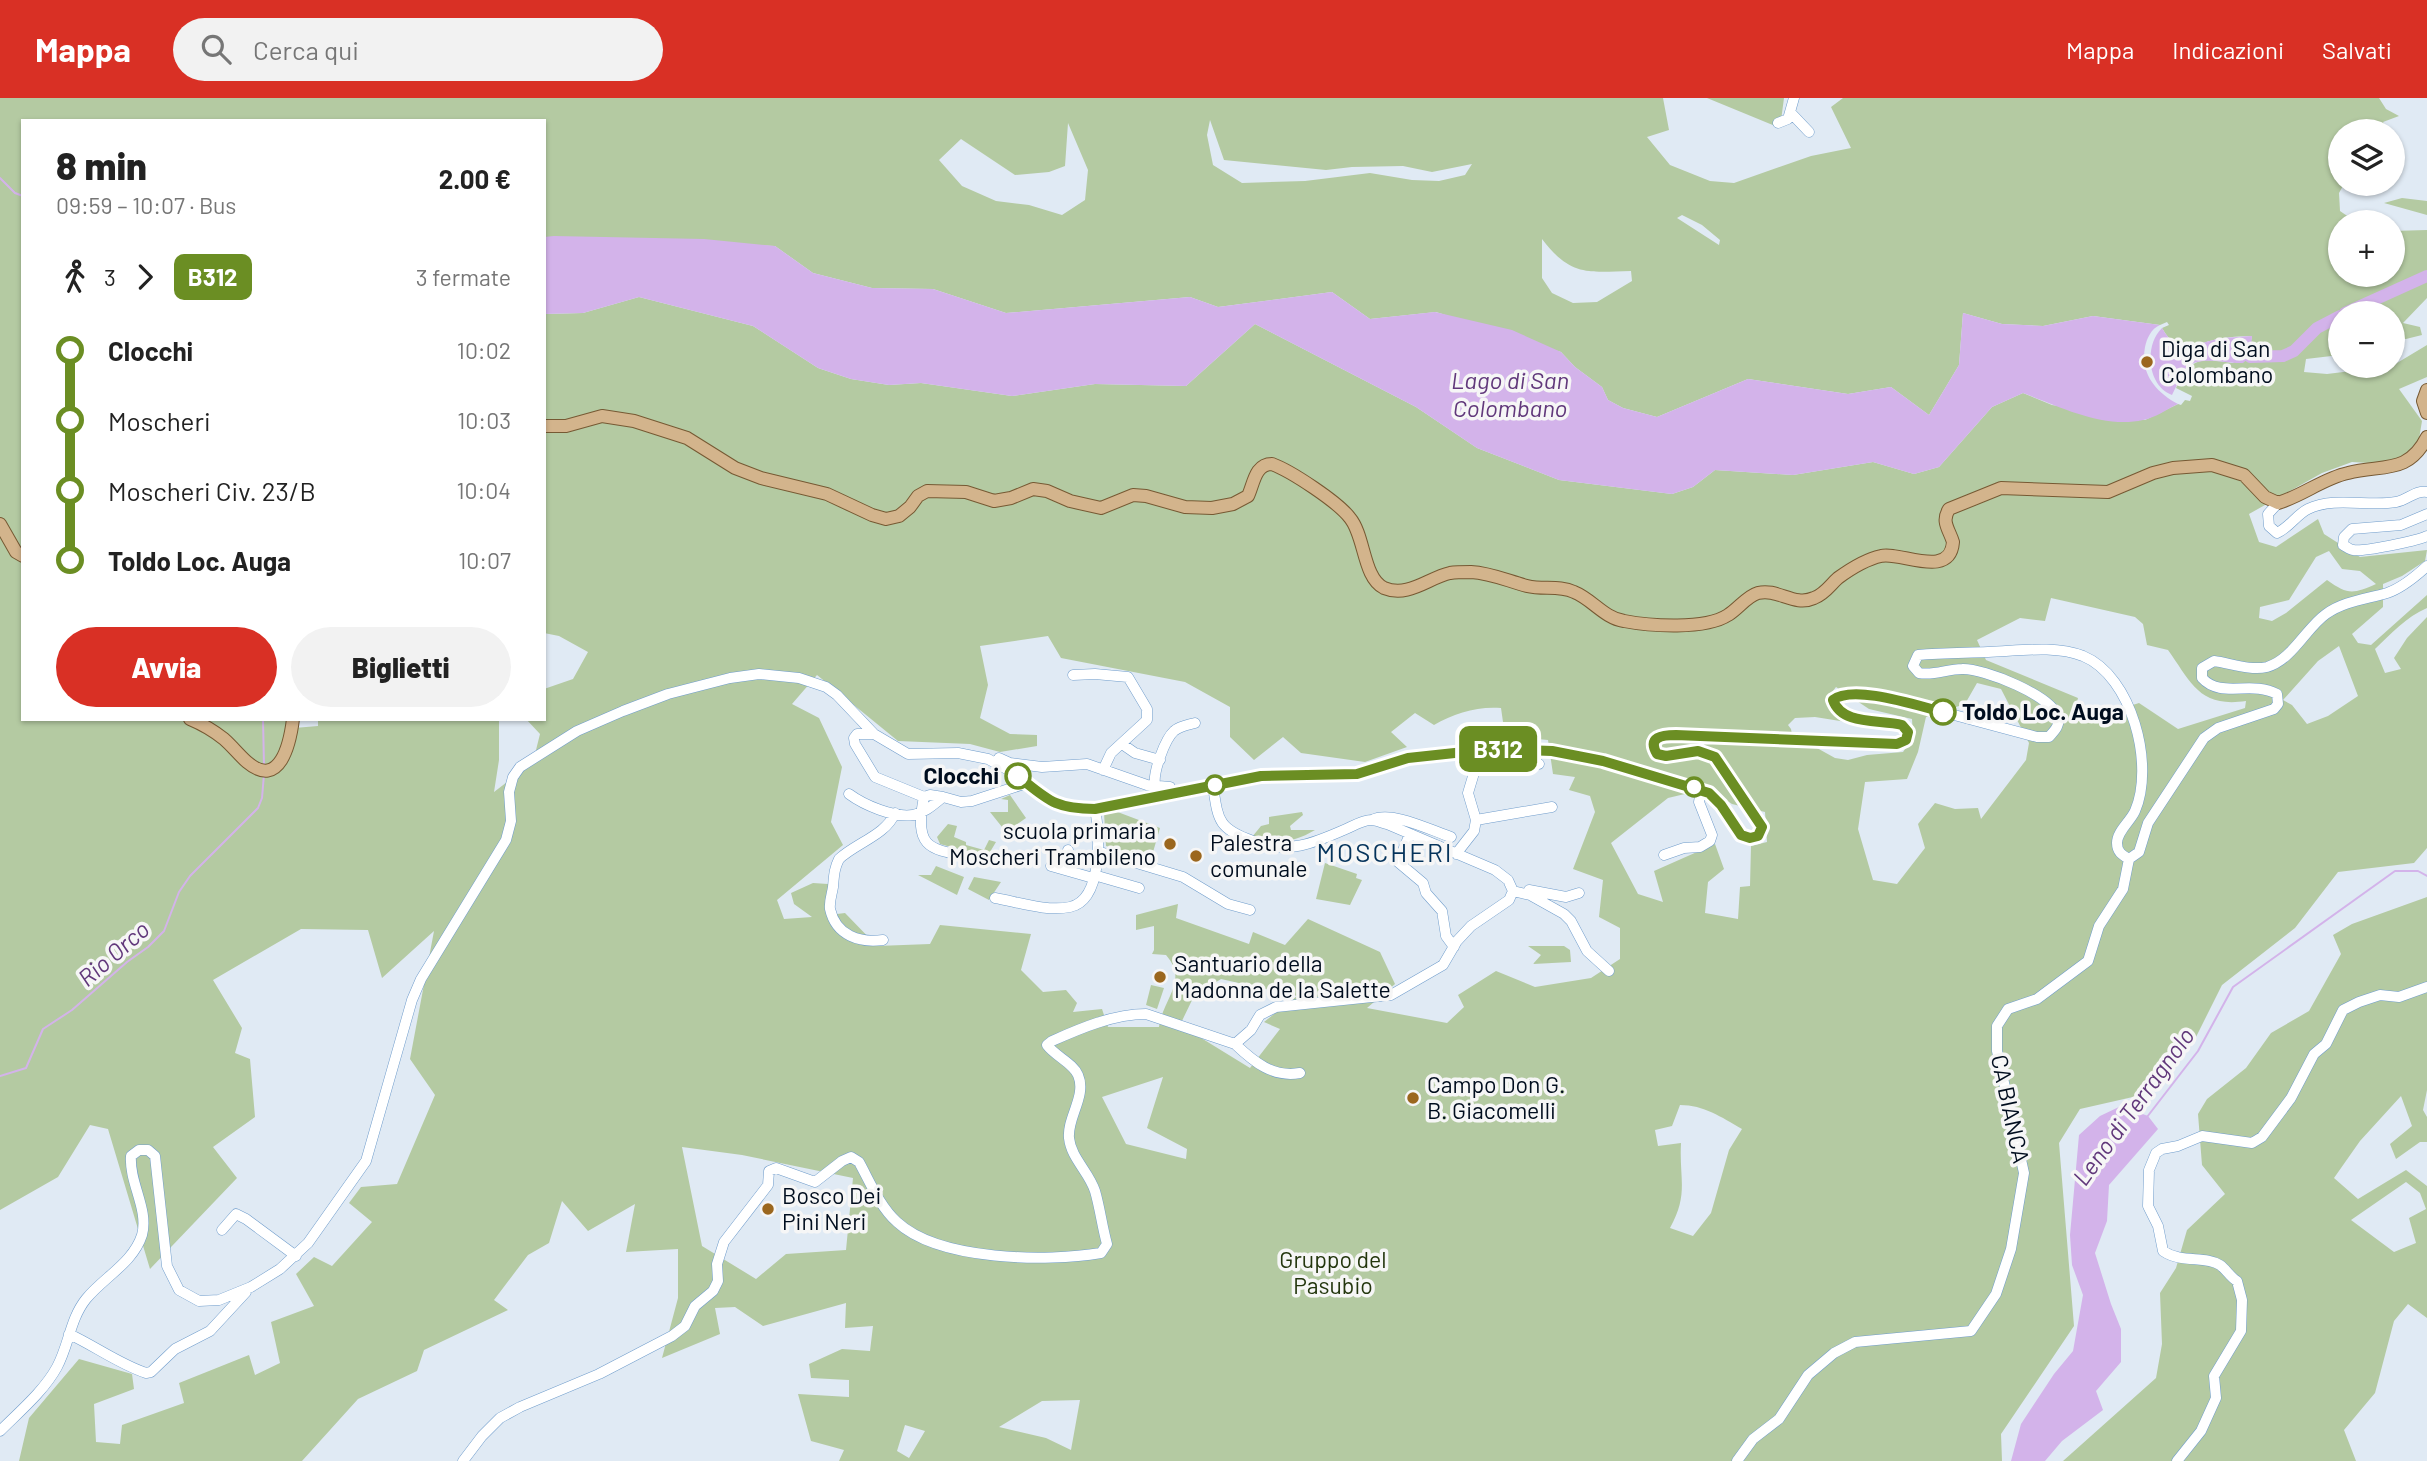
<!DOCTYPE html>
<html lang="it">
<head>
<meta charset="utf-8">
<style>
  :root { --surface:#fff; --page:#f2f2f2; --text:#222; --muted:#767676; --accent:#d93025 }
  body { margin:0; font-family:Barlow,sans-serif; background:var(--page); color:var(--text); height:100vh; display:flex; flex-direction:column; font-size:26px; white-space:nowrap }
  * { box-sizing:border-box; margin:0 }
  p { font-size:23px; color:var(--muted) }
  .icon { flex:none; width:38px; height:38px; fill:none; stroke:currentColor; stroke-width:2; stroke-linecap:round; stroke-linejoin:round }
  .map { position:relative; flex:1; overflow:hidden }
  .drawer { position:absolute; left:21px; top:21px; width:525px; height:602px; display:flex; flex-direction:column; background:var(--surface); border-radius:0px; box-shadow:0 2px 5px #0004 }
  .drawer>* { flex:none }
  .badge { padding:0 14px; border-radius:10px; font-size:24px; line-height:46px }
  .fabs { position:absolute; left:2328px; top:21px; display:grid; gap:14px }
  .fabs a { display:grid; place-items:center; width:77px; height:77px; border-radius:50%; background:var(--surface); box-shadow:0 2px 5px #0004; font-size:35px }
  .map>.badge { position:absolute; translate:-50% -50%; box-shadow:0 0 0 4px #fff }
  .legs { display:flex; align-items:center; gap:10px; height:77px; padding:0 35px; font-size:23px }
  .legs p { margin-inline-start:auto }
  .headline { display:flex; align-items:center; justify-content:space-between; height:119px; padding:0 35px }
  h1 { font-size:38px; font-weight:800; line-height:52px }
  .button { display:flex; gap:14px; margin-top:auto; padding:14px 35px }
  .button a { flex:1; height:80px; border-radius:42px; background:var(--accent); color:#fff; font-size:28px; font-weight:800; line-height:80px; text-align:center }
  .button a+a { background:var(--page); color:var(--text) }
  ul { padding:0 35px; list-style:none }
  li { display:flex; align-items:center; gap:24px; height:70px; font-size:26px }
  li i { display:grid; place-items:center; width:10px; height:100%; margin:0 9px; background:currentColor }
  li i::after { content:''; width:18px; height:18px; margin:-9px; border:5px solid; border-radius:50%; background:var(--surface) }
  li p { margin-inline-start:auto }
  li:first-child i { background:linear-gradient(#0000 50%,currentColor 0) }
  li:last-child i { background:linear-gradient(currentColor 50%,#0000 0) }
  header { display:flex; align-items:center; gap:42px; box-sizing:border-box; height:98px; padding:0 35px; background:var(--accent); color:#fff }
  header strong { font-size:33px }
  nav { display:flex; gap:38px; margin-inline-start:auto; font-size:24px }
  .search { width:490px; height:63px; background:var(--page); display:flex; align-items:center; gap:18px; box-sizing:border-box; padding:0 24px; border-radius:38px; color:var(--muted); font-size:26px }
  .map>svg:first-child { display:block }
</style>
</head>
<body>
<header>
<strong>Mappa</strong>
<div class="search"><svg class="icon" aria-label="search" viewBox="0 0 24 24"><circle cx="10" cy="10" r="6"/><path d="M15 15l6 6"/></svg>Cerca qui</div>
<nav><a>Mappa</a><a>Indicazioni</a><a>Salvati</a></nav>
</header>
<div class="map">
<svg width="2427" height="1363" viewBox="0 0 2427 1363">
  <rect width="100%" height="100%" fill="#e0eaf4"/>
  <path fill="#b4caa2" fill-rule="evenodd" d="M0,0H1663L1669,32L1647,39L1670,67L1710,83L1734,85L1811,58L1851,50L1831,9L1843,0H2379L2386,11L2399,18L2383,24L2387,33H2340V86H2344L2339,95L2340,113L2356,124H2340V177H2392V133L2427,132V200L2403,225L2420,229L2422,237L2406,241L2392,240V215H2340V257L2306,261L2304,274L2327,276L2392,268L2427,247V279L2399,291L2422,323L2419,341L2406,356L2386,366L2352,364L2322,375L2249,416L2259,444L2276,449L2318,421L2324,436L2360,459L2427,452L2425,463L2402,478L2383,486V509L2352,536L2358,545L2371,547L2427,497V510C2406,519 2391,536 2375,551L2385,575L2401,571L2394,560L2407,540L2427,519V750L2414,765L2338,774L2295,830L2222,887L2193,945L2146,996L2080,1011L2059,1045L2074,1228L2001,1336L2002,1363H839L844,1352L811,1343L798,1296L849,1299V1282L811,1280L809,1266L842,1251L870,1253L873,1228L845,1230L846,1205L763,1228L735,1209L715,1210L720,1236L662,1260L678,1200V1151L626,1154L635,1106L588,1133L562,1103L549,1145L528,1157L494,1202L508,1212L424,1252L417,1273L358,1301L302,1363H19L29,1320L79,1261L132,1276L134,1291L94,1306L96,1344L120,1346L122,1327L184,1305L179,1285L249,1257L255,1277L280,1265L271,1224L314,1208L296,1176L314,1159L332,1168L372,1124L349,1105L361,1089L397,1086L435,997L410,961L434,833L382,880L368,832L301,831L213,882L242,930L235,955L250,961L255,1019L213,1049L237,1080L150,1171L108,1031L90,1027L58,1079L0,1112ZM1210,22L1224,62L1326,72L1352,69L1403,68L1432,74L1472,66L1465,77L1439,83L1412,82L1370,75L1305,83L1242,85L1213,67L1207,37ZM23,23H544V139L775,148L813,175L872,190L933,191L1006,215L1190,199L1218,209L1332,194L1370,221L1436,214L1561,254L1575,269L1602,289L1608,302L1623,310L1657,319L1748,281L1848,296L1891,289L1929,317L1959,267L1963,215L2002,226L2043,228L2093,218L2160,227L2167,224L2169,227L2162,230C2177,257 2193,247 2217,241C2228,239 2241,238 2252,238L2250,248L2233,265C2199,261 2192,258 2176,290L2192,298L2190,303L2185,302L2181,307L2178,306L2145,322L2052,307L2023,295L1992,309L1939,369L1914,376L1873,364L1793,377L1715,372L1693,389L1672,396L1559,382L1477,350L1416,309L1255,226L1186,288L1095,286L1012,298L921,285L889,287L851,281L818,270L753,228L639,199L583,215L544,216V535L559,538L588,554L573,581L544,591V621H526L540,636L533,664L494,694L499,662V621H465L463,623L462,621H318V628L294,630L286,621H23ZM1068,25L1088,72L1085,102L1062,117L1029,107L996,103L962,88L939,62L961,41L1015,77L1049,74L1065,68ZM1682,117L1702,127L1720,142L1719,147L1677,120ZM1542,141C1571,179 1588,174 1631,173L1632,183L1597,204L1573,205L1552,195L1542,180ZM2329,453L2342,471L2360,473L2376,486C2353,496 2348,497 2327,482L2286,515L2272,523L2259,520L2260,509L2289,502L2316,459ZM2051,500L2135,519L2143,526L2147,547L2168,552C2191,584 2199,610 2246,603L2245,610L2178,631L2139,605L2086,622L2076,608L2078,600L1986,562L1977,542L2020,520L2045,523ZM1048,538L1061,560L1185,584L1230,609V639L1254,662L1283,639L1301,655L1365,664L1407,649L1391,634L1415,615L1434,627C1454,615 1478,608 1501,610L1505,638L1548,642L1553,676L1575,679L1569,692L1590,698L1595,714L1573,771L1603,782L1599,819L1620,830V861L1591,880L1535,889L1496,873L1458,897L1464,909L1447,925L1367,910L1395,886L1380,854L1308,821L1285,847L1253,834L1249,846L1176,820L1178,806L1136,817V832L1154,828V852L1152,856L1166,857C1189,883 1163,900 1159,929H1108L1102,911L1073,914L1077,905L1066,892L1043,894L1021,872L1031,836L940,827L930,846L877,848L845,815L829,817L828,786L813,785L791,795L794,806L812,819L784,821L777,802L843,747L831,724L842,669L819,620L792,606L817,577L898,643L970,646L1000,654L1037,648V637L1010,636L980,620L988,587L980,548ZM2339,548L2358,598L2328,618L2307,626L2292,607L2283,602L2318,563ZM1977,585L2001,591L2029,645L2026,662L1981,721L1978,710L1955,711L1935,705L1918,726L1925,750L1897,786L1873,782L1858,731L1865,684L1907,681L1918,654L1926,619L1965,606ZM1836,589L1869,611L1912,621L1913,639L1903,654L1867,657L1848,662L1835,660L1817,650L1794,647L1791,631L1788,627L1795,620L1815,619L1878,629V627C1855,622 1837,626 1826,602ZM1695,681L1732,706L1765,714L1767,744L1751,748L1750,788L1740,789L1738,821L1705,815L1708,784L1724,771L1715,746L1654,773L1663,804L1638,796L1611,745L1668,700L1689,695ZM1221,881L1297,898L1264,924L1280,931L1250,970L1180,927L1194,898ZM1163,979L1147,1030L1187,1051L1186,1061L1126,1046L1102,999ZM1680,1007C1704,1007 1721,1019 1742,1031L1729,1052L1711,1115L1693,1138L1670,1130C1689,1096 1679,1081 1681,1045L1658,1048L1655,1032L1672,1028ZM682,1049L742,1057L853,1080L846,1152L786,1156L756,1181L702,1148ZM1080,1302L1071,1352L1046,1340L999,1329L1042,1303ZM905,1327L925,1333L909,1360L897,1353Z
    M1707,0H1784L1780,30Z
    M2402,100L2427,103V117L2384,105Z
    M1010,697L1026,720L1006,734L990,714H1008V702L1001,701Z
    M1115,713L1160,730L1151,761L1106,748L1104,715Z
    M1302,714L1303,717L1290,728L1291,732H1315C1291,746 1279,745 1252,739L1261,728L1269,726V719Z
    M948,726L957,728L954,739L966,744V747L984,752L989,742L996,744L987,759L940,746L937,739Z
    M1325,765L1357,776L1356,780L1362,782L1350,807L1316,801Z
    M936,768L964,779L957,797L918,777H931Z
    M974,779L1001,784L989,802L968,791Z
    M2427,799V992L2423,1012L2427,1019V1044H2420L2396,1061L2390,1046L2412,1028L2401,998L2360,1043L2334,1080L2358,1101L2406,1072L2427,1088V1220L2408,1206L2394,1223L2375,1295L2344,1332L2356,1363H2063L2156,1280L2162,1246L2160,1195L2176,1170L2187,1132L2225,1096L2202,1067L2198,1016L2207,1001L2246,970L2271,935L2309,913L2341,856L2333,837L2352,826ZM2406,1084L2420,1095L2426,1111L2409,1120L2416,1145L2394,1154L2351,1122Z
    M1528,848H1564L1570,852L1571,864L1533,866L1541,857Z
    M1151,887L1164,890L1157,911L1146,907Z"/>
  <path fill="#d3b3ea" d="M554,138L704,141L775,148L813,175L872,190L933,191L1006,215L1190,199L1218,209L1332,194L1370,221L1435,214L1512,232L1561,254L1575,269L1602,289L1608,302L1623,310L1657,319L1748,281L1848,296L1891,289L1929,317L1959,267L1963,215L2002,226L2043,228L2093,218L2160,227C2151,231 2147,240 2145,249C2140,276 2156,294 2178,306C2167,311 2155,320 2143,322C2104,331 2060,309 2023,295L1992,309L1939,369L1914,376L1873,364L1793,377L1715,372L1693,389L1672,396L1559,382L1477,350L1416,309L1255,226L1186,288L1095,286L1012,298L921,285L889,287L851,281L818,270L753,228L639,199L583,215L544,216V139Z
    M2162,230C2177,257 2193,247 2217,241C2228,239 2240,239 2252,238L2250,259L2243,265C2226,266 2196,256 2185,272C2180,280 2176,289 2172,297C2147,288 2144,247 2162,230Z
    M2121,1008L2148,1018L2158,1031L2109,1087L2107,1123L2095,1155L2111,1206L2121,1231V1264L2096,1293L2103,1312L2062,1343L2045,1363H2011L2021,1326L2054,1276L2073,1253L2083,1197L2072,1167L2070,1137L2079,1037L2100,1018Z"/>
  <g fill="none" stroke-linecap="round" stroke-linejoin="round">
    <path stroke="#d3b3ea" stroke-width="2" d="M0,80L15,95L23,98
      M263,621L264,667
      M0,978L26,970L43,931L72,912L127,864L148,849L164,833L179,794L190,778L258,710L262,700L264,676
      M2147,1019L2198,953L2233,889L2395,773H2418L2427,778"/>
    <path stroke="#d3b3ea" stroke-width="12" d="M2345,215L2427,178
      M2250,259L2283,258L2294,253L2317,230L2340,218"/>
    <defs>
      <path id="minor" d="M1790,14L1809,34
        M1778,25L1788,21L1794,0
        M2278,405L2268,416L2269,428L2277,435C2290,429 2296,417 2308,411C2335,398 2368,409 2396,404C2408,402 2415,392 2427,394
        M2427,416L2401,427L2352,431L2344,439L2343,447C2345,448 2351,452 2353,452C2363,454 2417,443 2427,438
        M1073,577L1095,576L1128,579L1147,611V622L1111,655L1103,672
        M874,636H857L854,640L855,646L875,679L924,699
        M1122,646L1135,655L1160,662
        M999,660L1010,665L1042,669L1087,666L1147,687L1170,689L1171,695
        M1155,686C1153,674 1165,641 1174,633C1180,628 1188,627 1195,625
        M1213,688C1218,722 1218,731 1253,743C1289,756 1312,746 1346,731C1353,728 1363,722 1371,722C1376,722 1382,725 1387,726L1495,772L1508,782L1513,793
        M849,696C864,707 894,720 913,717C925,715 934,706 943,699L961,704L972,703L1027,685
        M943,699L930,697L924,699C913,753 931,751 976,760
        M1372,722C1391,712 1430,732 1451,739
        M1476,722L1468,695L1477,665L1539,666
        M1410,736L1398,764L1423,785L1426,795L1442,813L1446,838L1454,849
        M1100,754L1183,779L1228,806L1250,812
        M1456,756L1474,733L1476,722L1552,709
        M1664,757L1684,750L1700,749L1710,743L1712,737L1699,704L1701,692
        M1051,768L1093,780
        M1062,770L1068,752
        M1094,777L1139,790
        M1529,792L1566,799L1579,795
        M1513,793L1530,797L1564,816L1571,823L1587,853L1609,873
        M995,800C1018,804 1047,814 1070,809C1103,802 1100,736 1095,711
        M883,842C860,845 836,838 830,811C829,803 832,796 833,789C834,778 834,771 839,761C856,745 886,737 895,715
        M1235,946C1254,964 1273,980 1300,975
        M222,1132L236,1116L246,1121L296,1158
        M69,1236C95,1248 119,1266 146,1275L151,1274L175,1251L210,1233L246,1194
        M0,1333C19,1314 44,1293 57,1269C69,1247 70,1221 86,1201C104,1179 133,1165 142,1137C149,1111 129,1085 131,1058L139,1052H148L155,1058L167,1168L179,1192L199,1203L219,1202L251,1189L280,1171L308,1145L366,1063L412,902L421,881L506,742L511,723L509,694L513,679L520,669L577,633L623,613L668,596L730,580L759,576L799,580L826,589L837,597L874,636L908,656L958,655L988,661L1016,676L1044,700L1060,707L1074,711H1095L1261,678L1357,676L1408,660L1492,651L1552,653L1603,663L1709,695L1721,707L1741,737L1750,740L1758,738L1762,729L1715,659L1698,653L1666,658L1657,656C1647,639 1662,637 1676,637L1897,646L1906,642L1908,634L1901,627C1880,620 1842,628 1833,602L1841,596H1864L1943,614L2037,639H2049C2054,633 2060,628 2058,620C2054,598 1983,570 1962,571C1947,571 1934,578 1919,575L1913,568L1918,557C1942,555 1965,555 1988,554C2019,553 2054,547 2083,558C2132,578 2155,667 2135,713C2130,724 2117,733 2117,745C2117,754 2122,757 2129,761L2139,754L2148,725L2204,640L2218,630L2274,611L2278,606L2277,596C2251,582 2221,601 2202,580V570L2214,563C2230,565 2250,573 2267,569C2292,562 2306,530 2326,516C2344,503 2367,501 2387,495C2402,490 2415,479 2427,468
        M463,1363L482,1338L500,1320L520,1309L599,1276L672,1238L685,1228L695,1208L713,1193L718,1183L717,1166L724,1144L768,1087L769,1073L776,1070L815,1084L842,1063L851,1059L859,1064C870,1084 880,1109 897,1124C939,1163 1047,1164 1101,1155L1107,1146C1102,1128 1100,1110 1095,1093C1089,1074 1071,1060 1069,1040C1067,1019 1087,998 1078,977C1073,965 1055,958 1047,947L1052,943C1081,930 1114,916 1146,916L1235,946L1251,932L1260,917L1276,909L1391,897L1443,867L1457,843L1471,828L1509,802L1513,793
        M1737,1363L1753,1341L1779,1321L1808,1277L1834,1255L1855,1244L1971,1233L1996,1196L2011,1151L2024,1075L1997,953V928L2008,911L2037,901L2088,863L2099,828L2123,791L2129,761
        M2177,1363L2201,1333L2216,1300L2214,1278L2241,1233L2242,1202L2237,1183C2230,1179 2226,1171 2220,1167C2205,1157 2182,1166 2163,1153L2158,1128L2148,1108L2149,1072L2156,1055L2162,1051L2178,1048L2202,1038L2252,1045L2262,1039L2291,1000L2314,956L2326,946L2343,912L2359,904L2380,897L2399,899L2427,889"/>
      <path id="major" d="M2427,292L2423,303L2427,315
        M544,328H566L602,318L634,323L687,340L735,370L761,380L827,396L872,417L886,421L899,418L910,409L918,398L927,393L966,394L994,403L1011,400L1033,391L1047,393L1070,403L1101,410L1133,397L1146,398L1185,409L1212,410L1233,406L1248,398C1254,385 1255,366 1272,366C1291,373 1338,404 1350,420C1365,438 1363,480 1384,490C1408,500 1428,480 1450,475C1456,474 1464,474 1471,474C1491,475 1508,483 1527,488C1543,492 1559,487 1574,494C1592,501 1604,520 1624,523C1650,528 1705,532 1728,517C1738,511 1747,498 1758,495C1778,490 1794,509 1814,500C1825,496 1830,487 1838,480C1849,472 1867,461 1881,458C1900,453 1950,482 1953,444C1949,431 1941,424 1949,411L2001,390L2108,394L2153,375L2173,370L2212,367L2244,377L2265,399L2278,405C2302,398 2324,380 2348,375C2382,366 2408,377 2427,339
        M0,426L16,454L23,458
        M190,621C202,626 214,633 224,641C232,648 239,657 247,664C280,692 290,645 293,621"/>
    </defs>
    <use href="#minor" stroke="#709dcc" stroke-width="11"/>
    <use href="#major" stroke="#765933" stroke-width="14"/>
    <use href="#minor" stroke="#fff" stroke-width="10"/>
    <use href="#major" stroke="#d3b48c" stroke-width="12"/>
  </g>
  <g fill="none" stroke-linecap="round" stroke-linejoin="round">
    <defs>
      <path id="line-1" d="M1018,678C1048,702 1055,711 1095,711L1261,678L1357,676L1408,660L1492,651L1552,653L1603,663L1709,695L1721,707L1741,737L1750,740L1758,738L1762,729L1715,659L1698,653L1666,658L1657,656C1647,639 1662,637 1676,637L1897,646L1906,642L1908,634L1902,627C1880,621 1842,628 1833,602C1853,586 1918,608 1943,614"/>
    </defs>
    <use href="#line-1" stroke="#fff" stroke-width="16"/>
    <use href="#line-1" stroke="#6b8e23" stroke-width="10"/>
  </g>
  <g fill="#9b671e" stroke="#f6f6f6" stroke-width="2.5">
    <circle cx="2147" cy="264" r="7"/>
    <circle cx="1170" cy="746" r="7"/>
    <circle cx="1196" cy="758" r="7"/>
    <circle cx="1160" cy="879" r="7"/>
    <circle cx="1413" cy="1000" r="7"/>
    <circle cx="768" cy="1111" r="7"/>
  </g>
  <g fill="#fff" stroke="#6b8e23" stroke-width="3.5">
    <circle cx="1943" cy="614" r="12"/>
    <circle cx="1018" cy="678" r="12"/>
    <circle cx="1215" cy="687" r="9"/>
    <circle cx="1694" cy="689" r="9"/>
  </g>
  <g text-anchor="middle" stroke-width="7" stroke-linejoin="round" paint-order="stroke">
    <g font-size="23" fill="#000d1e" stroke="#f6f6f6" text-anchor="start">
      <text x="2161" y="259">Diga di San<tspan x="2161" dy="26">Colombano</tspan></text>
      <text x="1156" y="741" text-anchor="end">scuola primaria<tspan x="1156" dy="26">Moscheri Trambileno</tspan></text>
      <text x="1210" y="753">Palestra<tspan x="1210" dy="26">comunale</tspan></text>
      <text x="1174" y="874">Santuario della<tspan x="1174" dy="26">Madonna de la Salette</tspan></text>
      <text x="1427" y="995">Campo Don G.<tspan x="1427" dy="26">B. Giacomelli</tspan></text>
      <text x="782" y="1106">Bosco Dei<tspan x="782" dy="26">Pini Neri</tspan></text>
    </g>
    <g font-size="23" font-weight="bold" fill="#000d1e" stroke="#f6f6f6" text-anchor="start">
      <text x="1962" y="622">Toldo Loc. Auga</text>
      <text x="999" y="686" text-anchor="end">Clocchi</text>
    </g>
    <g font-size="23" fill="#000d1e" stroke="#f6f6f6">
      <text transform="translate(2010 1011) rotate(78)" y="8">CA BIANCA</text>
    </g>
    <g font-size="23" fill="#23360d" stroke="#f6f6f6">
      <text x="1333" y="1170">Gruppo del<tspan x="1333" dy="26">Pasubio</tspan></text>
    </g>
    <g font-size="24" font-style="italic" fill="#61387b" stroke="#f6f6f6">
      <text x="1510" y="291">Lago di San<tspan x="1510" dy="28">Colombano</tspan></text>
      <text transform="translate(114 856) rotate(-41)" y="8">Rio Orco</text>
      <text transform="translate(2134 1009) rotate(-54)" y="8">Leno di Terragnolo</text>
    </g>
    <g font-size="26" letter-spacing="2" fill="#05335b" stroke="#f6f6f6">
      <text x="1385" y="764">MOSCHERI</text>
    </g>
  </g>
</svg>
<div class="fabs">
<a><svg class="icon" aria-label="layers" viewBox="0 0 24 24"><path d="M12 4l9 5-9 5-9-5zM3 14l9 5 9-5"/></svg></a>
<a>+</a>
<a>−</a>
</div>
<b class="badge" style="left:1498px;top:651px;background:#6b8e23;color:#fff">B312</b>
<section class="drawer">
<div class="headline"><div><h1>8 min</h1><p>09:59 – 10:07 · Bus</p></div><b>2.00 €</b></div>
<div class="legs"><svg class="icon" aria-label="walk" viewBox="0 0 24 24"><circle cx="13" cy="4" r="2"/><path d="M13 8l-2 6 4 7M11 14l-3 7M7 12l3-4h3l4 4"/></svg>3<svg class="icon" aria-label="forward" viewBox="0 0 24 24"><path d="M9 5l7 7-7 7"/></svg><b class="badge" style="background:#6b8e23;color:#fff">B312</b><p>3 fermate</p></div>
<ul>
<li><i style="color:#6b8e23"></i><b>Clocchi</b><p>10:02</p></li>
<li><i style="color:#6b8e23"></i><span>Moscheri</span><p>10:03</p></li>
<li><i style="color:#6b8e23"></i><span>Moscheri Civ. 23/B</span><p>10:04</p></li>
<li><i style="color:#6b8e23"></i><b>Toldo Loc. Auga</b><p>10:07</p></li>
</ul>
<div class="button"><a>Avvia</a><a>Biglietti</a></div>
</section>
</div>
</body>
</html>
